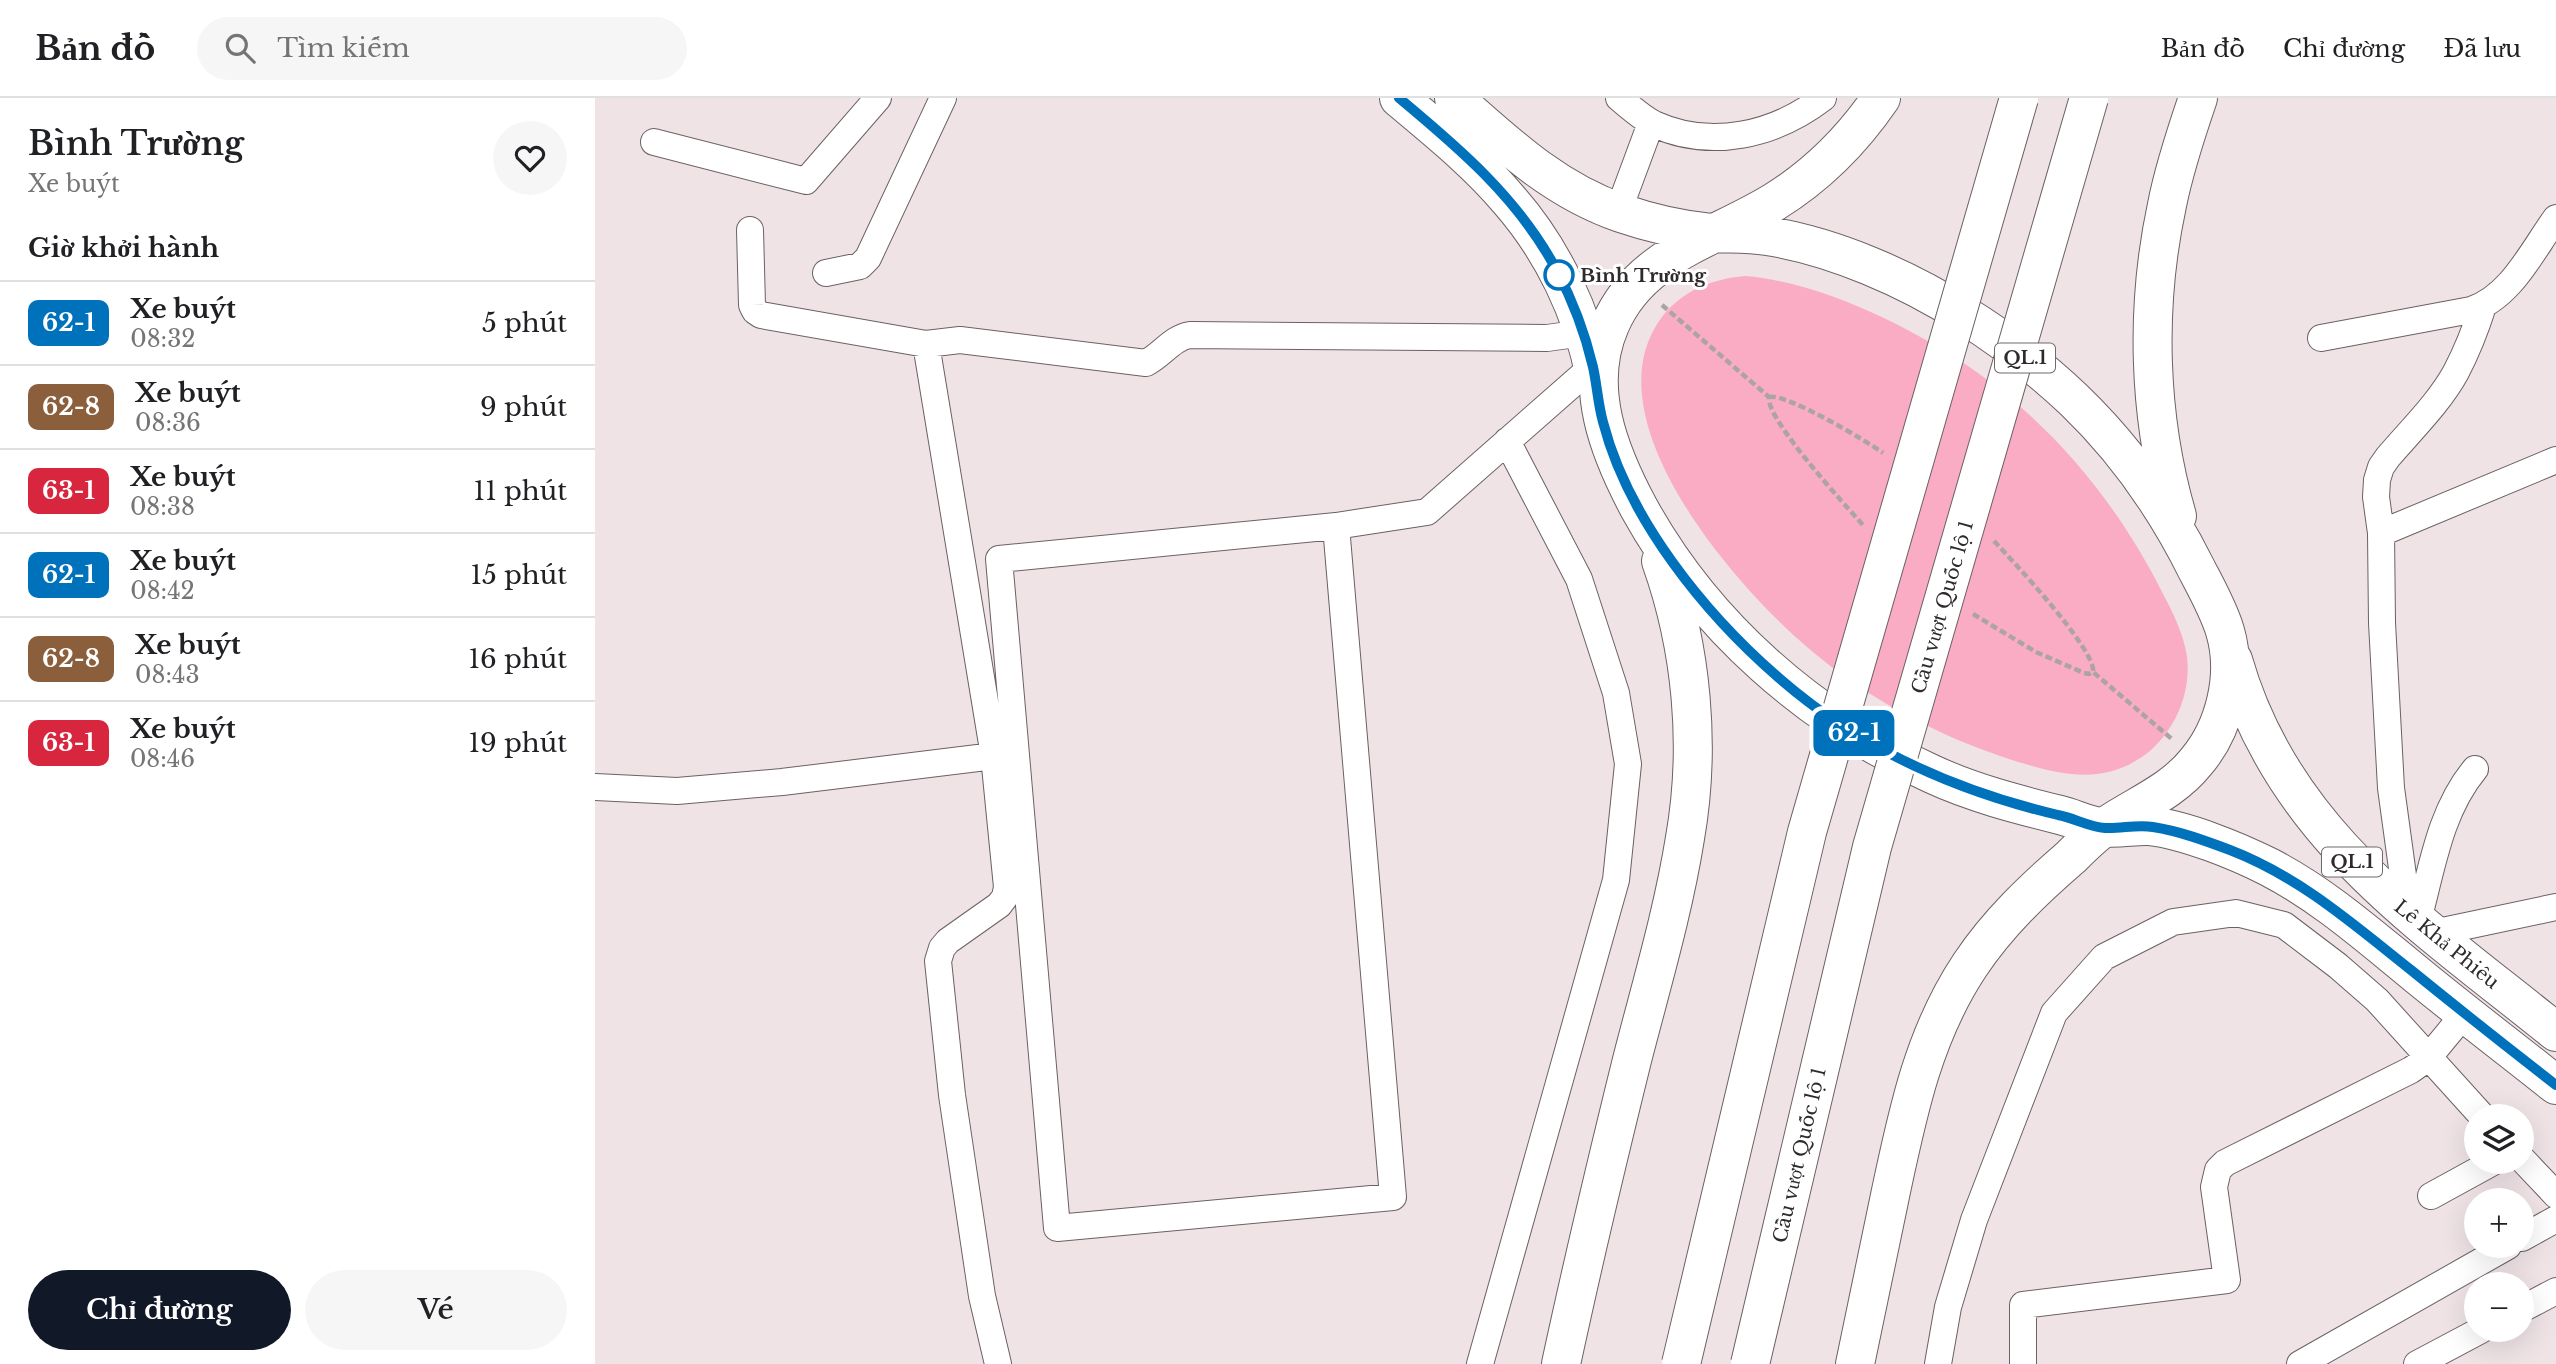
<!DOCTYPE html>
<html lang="vi">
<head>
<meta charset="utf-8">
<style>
  :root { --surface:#fff; --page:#f6f6f6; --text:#202124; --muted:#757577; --line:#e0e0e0; --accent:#111827 }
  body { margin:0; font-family:"Libre Baskerville",serif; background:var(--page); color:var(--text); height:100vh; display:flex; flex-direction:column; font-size:26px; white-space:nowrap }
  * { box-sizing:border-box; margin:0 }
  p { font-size:23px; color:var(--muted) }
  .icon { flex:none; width:38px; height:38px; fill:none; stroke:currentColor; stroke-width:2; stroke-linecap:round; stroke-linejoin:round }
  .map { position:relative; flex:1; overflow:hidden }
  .sheet { display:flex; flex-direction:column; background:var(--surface); width:595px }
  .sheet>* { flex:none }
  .badge { padding:0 14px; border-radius:10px; font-size:24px; line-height:46px }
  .tools { position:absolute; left:1869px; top:1006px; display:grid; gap:14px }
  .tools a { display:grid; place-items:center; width:70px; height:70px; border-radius:50%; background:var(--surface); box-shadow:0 7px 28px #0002; font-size:35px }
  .map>.badge { position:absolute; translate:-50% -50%; box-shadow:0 0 0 4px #fff }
  h2 { padding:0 28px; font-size:26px; line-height:63px }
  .round { display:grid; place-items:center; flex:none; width:74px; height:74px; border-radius:37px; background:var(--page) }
  .summary { display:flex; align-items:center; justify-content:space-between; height:119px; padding:0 28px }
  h1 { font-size:33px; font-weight:600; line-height:52px }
  .button { display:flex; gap:14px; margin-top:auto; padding:14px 28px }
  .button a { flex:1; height:80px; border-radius:42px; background:var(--accent); color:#fff; font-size:28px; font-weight:600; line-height:80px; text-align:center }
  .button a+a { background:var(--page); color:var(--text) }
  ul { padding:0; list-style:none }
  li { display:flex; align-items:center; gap:21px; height:84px; padding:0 28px; border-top:2px solid var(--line) }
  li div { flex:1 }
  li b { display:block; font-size:26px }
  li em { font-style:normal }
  li .badge { min-width:77px; font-weight:700; text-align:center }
  header { display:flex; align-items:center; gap:42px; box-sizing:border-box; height:98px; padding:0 35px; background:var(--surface); border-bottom:2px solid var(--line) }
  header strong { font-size:33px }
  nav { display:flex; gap:38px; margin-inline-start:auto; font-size:24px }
  .search { width:490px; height:63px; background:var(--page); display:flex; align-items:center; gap:18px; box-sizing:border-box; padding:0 24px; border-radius:38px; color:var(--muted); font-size:26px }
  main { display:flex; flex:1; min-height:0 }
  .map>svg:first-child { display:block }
</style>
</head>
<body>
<header>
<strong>Bản đồ</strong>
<div class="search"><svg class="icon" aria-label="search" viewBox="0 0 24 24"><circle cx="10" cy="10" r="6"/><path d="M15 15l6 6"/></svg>Tìm kiếm</div>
<nav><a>Bản đồ</a><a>Chỉ đường</a><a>Đã lưu</a></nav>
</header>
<main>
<section class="sheet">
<div class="summary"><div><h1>Bình Trường</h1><p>Xe buýt</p></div><a class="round"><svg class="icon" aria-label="heart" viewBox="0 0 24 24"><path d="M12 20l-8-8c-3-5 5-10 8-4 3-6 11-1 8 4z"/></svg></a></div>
<h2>Giờ khởi hành</h2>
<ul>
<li><span class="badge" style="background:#0072bc;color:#fff">62-1</span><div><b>Xe buýt</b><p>08:32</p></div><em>5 phút</em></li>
<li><span class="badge" style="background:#8b5e3c;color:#fff">62-8</span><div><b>Xe buýt</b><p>08:36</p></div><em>9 phút</em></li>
<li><span class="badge" style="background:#d7263d;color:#fff">63-1</span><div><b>Xe buýt</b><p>08:38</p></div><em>11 phút</em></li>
<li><span class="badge" style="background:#0072bc;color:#fff">62-1</span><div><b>Xe buýt</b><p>08:42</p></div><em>15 phút</em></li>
<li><span class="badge" style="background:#8b5e3c;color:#fff">62-8</span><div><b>Xe buýt</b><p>08:43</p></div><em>16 phút</em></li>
<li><span class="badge" style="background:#d7263d;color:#fff">63-1</span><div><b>Xe buýt</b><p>08:46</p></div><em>19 phút</em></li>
</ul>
<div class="button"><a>Chỉ đường</a><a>Vé</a></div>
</section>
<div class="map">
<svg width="1961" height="1266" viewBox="0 0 1961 1266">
  <rect width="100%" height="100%" fill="#efe3e6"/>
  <path fill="#f9acc3" d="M1150,178C1226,184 1321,231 1383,275C1461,331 1523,407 1566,492C1577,513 1589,536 1592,559C1596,593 1582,629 1556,652C1513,688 1469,678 1420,663C1345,639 1272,601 1212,549C1139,487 992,318 1067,219C1088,192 1117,181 1150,178Z"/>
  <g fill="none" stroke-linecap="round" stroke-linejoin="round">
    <defs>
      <path id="minor" d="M1024,0C1035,9 1047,20 1059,26C1116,52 1180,37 1228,0
        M59,44L211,83L283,0
        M1023,114L1056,25
        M155,132L157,207L160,213L166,217L331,246
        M231,175L265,168L273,160L348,0
        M1726,240L1876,212C1916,199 1937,153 1961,120
        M741,428L798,1099L462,1130L404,461L741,428L832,414L998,268
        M1786,435L1961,362
        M0,689L82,693L187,684L399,658
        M1813,814L1796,690L1787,525L1786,435L1781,399L1782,382L1786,369L1793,359C1816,332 1844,305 1861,274C1872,253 1881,230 1888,208
        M1823,822C1837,770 1845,713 1880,671
        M1838,835L1961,809
        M1927,1061L1961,1097
        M1836,1098L1898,1064
        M1927,1140L1961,1121
        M1927,1211L1961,1193
        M403,1266L387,1198L357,997L343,863L347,850L353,843L404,807L410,799L412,789L399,658L331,246L365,242L551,265C567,257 577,240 595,237L952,240L988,235
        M885,1266L1021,782L1033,666L1021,595L984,481L912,343
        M1343,1266L1353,1209L1379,1122L1459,915L1509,859L1578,824L1641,815L1689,827L1743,868L1782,902L1887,1018
        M1428,1266V1207L1632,1182L1619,1089L1623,1072L1630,1065L1816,972L1833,960L1870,915
        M1705,1266L1913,1148
        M1822,1266L1886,1232"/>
      <path id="highway" d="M804,0C842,32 882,64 914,102C957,151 988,215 1000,279
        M859,0C911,46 959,92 1026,115C1055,125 1085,132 1116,135C1135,136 1153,135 1172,138C1238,148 1313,181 1369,217C1408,241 1445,270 1479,302C1530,351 1572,411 1603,474C1613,493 1624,513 1630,533C1643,577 1630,630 1601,664C1577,694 1542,707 1511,728C1498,737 1487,748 1476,759C1438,792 1403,825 1375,867C1329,936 1313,1013 1296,1093C1284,1151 1272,1208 1260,1266
        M1286,0C1258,41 1221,78 1179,104C1119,141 1045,156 1015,227C988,289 1014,354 1044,410C1109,528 1215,621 1337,676C1378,695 1421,706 1465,717C1478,720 1491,727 1505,729C1521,732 1539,727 1555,728C1591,732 1642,753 1674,769C1724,795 1766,831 1810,867C1859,908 1911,947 1961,987
        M1582,418C1553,318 1550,209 1572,107C1579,71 1591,35 1603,0
        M1638,562C1687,736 1829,827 1961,934
        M966,1266C988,1164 1012,1063 1037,962C1056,888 1078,815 1090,740C1106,649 1097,550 1066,463"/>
    </defs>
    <use href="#minor" stroke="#6b6163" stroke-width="28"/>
    <use href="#highway" stroke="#6b6163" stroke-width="40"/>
    <path stroke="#aca3a5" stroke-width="4.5" stroke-dasharray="7 3.5" stroke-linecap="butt" d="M1067,207L1174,299C1170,320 1251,408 1268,427
      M1174,299C1189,294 1272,343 1288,355
      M1399,443C1417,462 1502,553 1498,574
      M1378,516L1441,554L1489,575L1494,576L1498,574L1578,642"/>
    <use href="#minor" stroke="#fff" stroke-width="26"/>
    <use href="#highway" stroke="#fff" stroke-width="38"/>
    <defs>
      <path id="highway-bridge" d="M1086,1266L1212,734L1424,0
        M1155,1266L1277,749L1494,0"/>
    </defs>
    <use href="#highway-bridge" stroke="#6b6163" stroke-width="40" stroke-linecap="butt"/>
    <use href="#highway-bridge" stroke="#fff" stroke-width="38"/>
  </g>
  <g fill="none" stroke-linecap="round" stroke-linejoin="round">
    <defs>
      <path id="line" d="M804,0C864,50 923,100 961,171C977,201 990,235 998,269C1002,287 1003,306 1008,324C1033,421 1110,516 1184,580C1264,650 1361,693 1463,717C1479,720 1494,729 1510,730C1526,731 1542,726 1558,729C1584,733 1611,743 1635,752C1705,779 1758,826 1816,872C1864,911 1912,949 1961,987"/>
    </defs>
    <use href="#line" stroke="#fff" stroke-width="16"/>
    <use href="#line" stroke="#0072bc" stroke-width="10"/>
  </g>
  <circle fill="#fff" stroke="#0072bc" stroke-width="3.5" cx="964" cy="177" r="14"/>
  <g text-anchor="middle" stroke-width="6" stroke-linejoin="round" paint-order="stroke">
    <g fill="#fff" stroke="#6d6b6b" stroke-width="2">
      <rect x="1400" y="245.5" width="60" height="29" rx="5"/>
      <rect x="1727" y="749.5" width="60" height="29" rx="5"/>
    </g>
    <g font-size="18" font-weight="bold" fill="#2f2b2c">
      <text x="1430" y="266">QL.1</text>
      <text x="1757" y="770">QL.1</text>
    </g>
    <g font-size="19" font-weight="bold" fill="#2f2b2c" stroke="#fff" text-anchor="start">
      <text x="985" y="184">Bình Trường</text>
    </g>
    <g font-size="19" fill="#2f2b2c" stroke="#fff">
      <text transform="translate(1347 509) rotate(-74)" y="7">Cầu vượt Quốc lộ 1</text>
      <text transform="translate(1852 846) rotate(39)" y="7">Lê Khả Phiêu</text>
      <text transform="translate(1204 1057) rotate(-77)" y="7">Cầu vượt Quốc lộ 1</text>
    </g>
  </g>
</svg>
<div class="tools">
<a><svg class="icon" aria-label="layers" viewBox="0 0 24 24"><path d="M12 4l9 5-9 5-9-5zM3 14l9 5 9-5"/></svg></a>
<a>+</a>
<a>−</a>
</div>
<b class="badge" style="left:1259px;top:635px;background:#0072bc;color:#fff">62-1</b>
</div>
</main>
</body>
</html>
